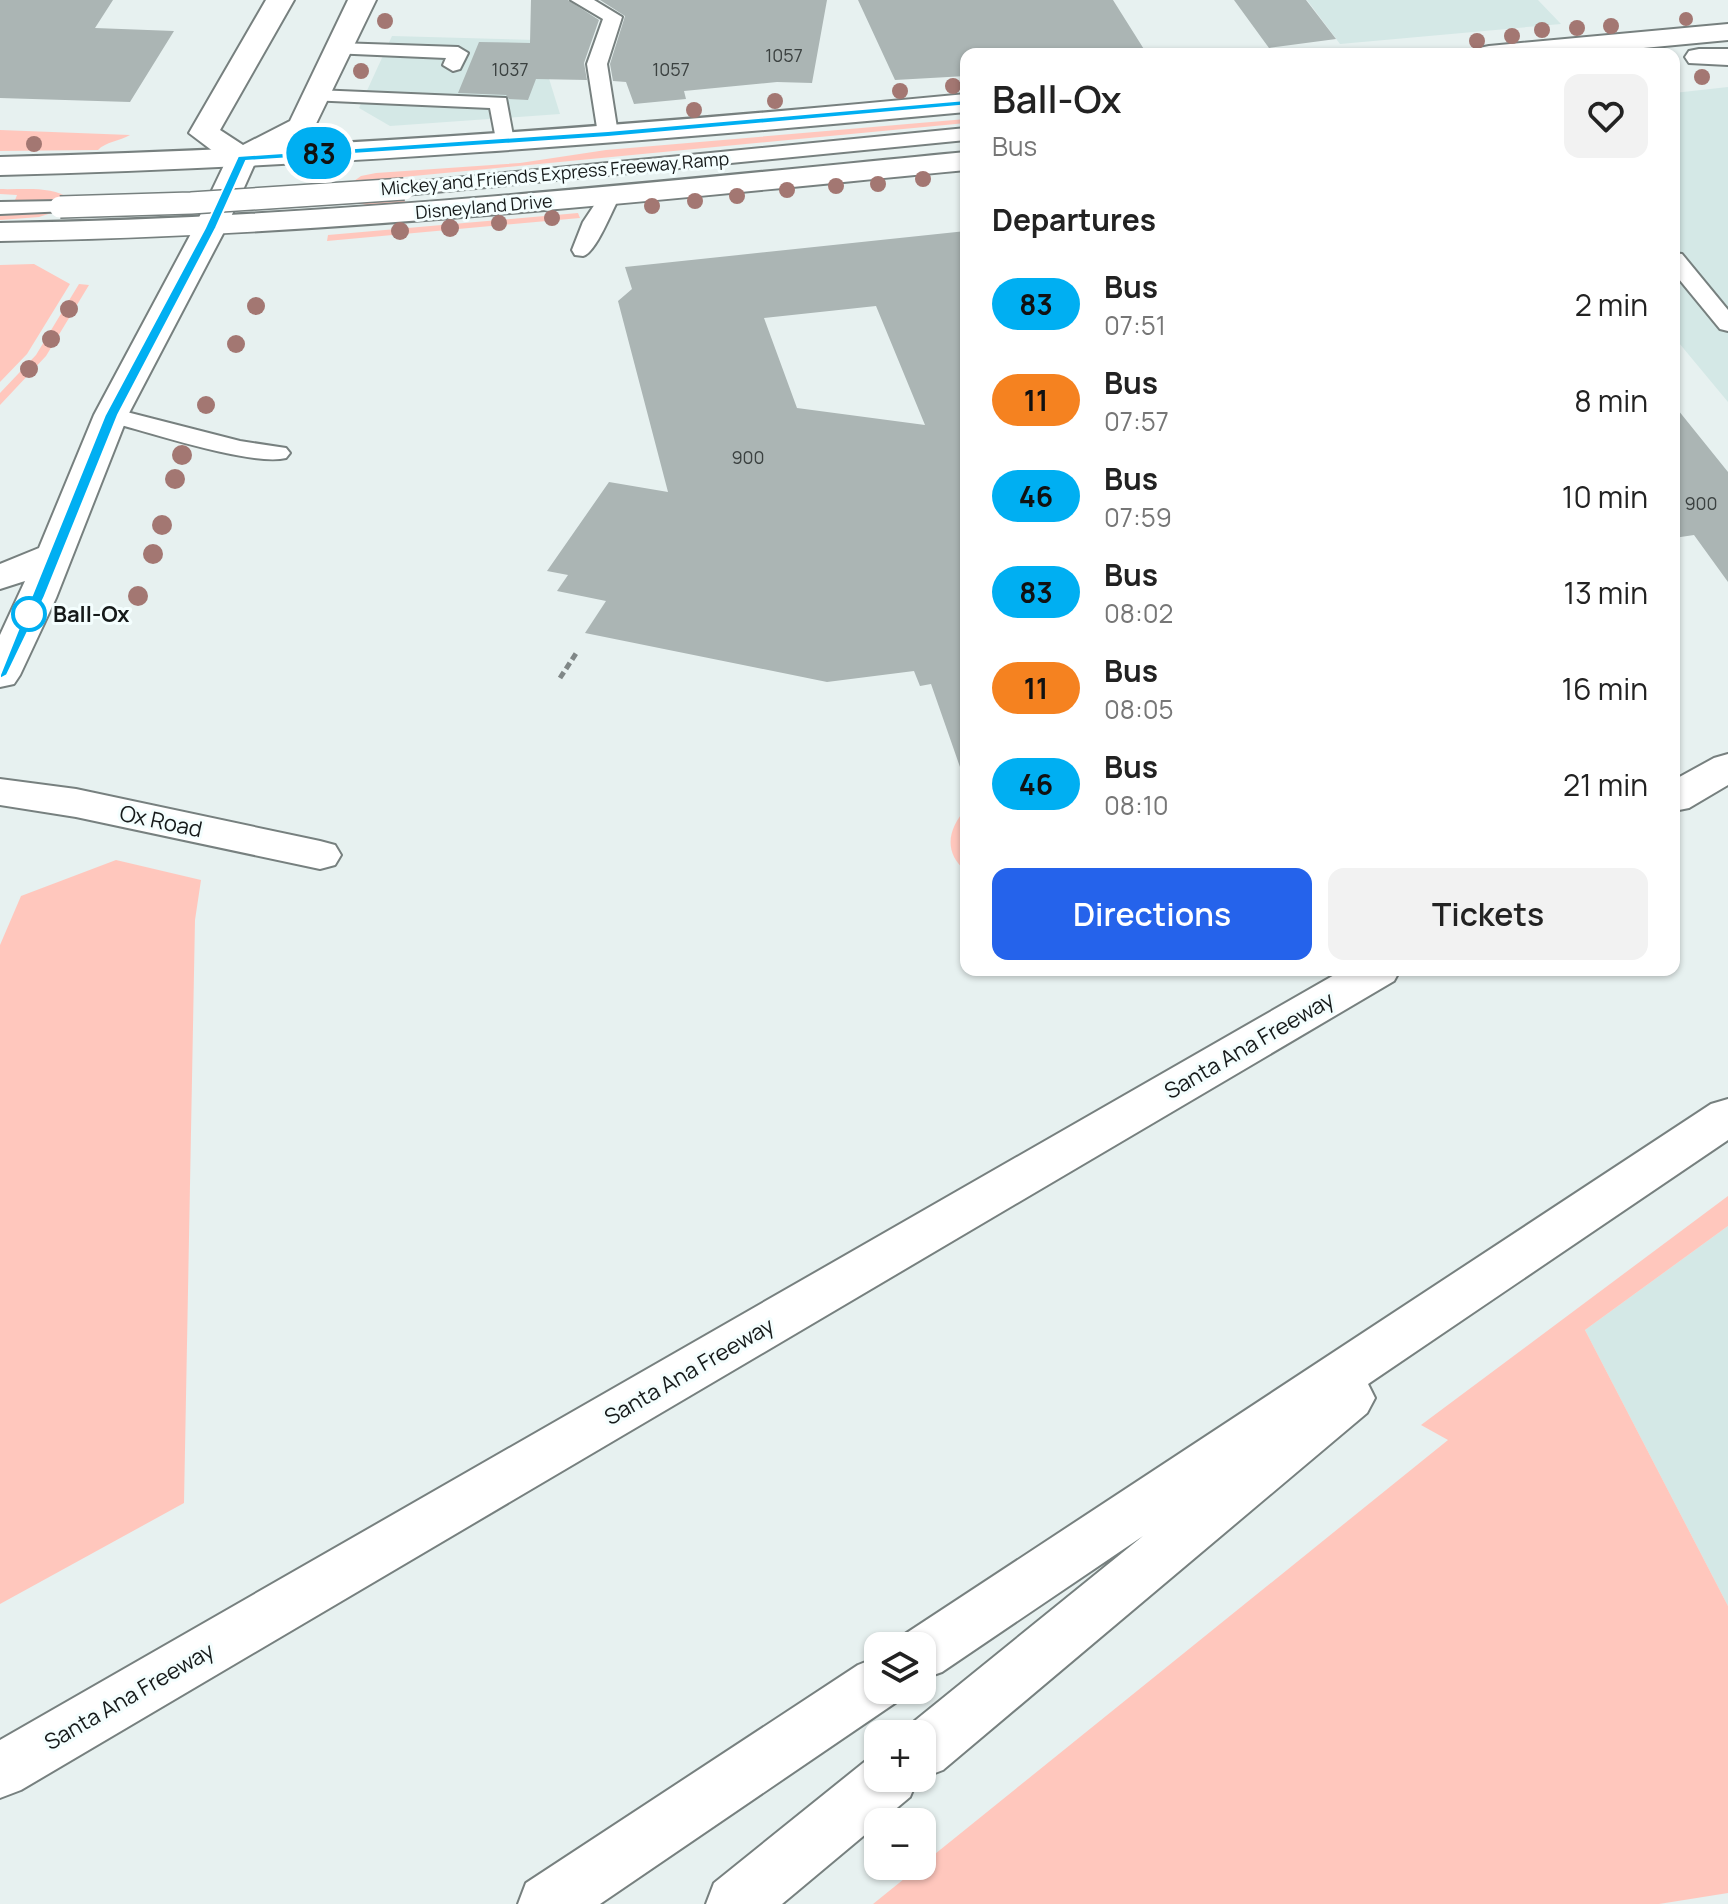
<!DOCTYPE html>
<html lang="en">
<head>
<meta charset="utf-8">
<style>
  :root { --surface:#fff; --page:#f2f2f2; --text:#222; --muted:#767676; --accent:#2563eb }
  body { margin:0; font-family:Manrope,sans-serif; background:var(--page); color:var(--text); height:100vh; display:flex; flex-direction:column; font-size:30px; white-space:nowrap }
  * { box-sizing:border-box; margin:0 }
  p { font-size:26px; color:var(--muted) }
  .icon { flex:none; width:44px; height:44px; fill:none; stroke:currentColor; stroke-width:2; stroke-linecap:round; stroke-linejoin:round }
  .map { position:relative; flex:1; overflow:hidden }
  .panel { position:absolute; left:960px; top:48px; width:720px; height:928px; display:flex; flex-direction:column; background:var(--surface); border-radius:16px; box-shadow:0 2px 6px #0004 }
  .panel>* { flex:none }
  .badge { padding:0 16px; border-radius:26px; font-size:28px; line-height:52px }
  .controls { position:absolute; left:864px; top:1632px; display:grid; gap:16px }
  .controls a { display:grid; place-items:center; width:72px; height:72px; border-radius:16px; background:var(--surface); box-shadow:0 2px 6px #0004; font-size:40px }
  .map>.badge { position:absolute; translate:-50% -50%; box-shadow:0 0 0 4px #fff }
  h2 { padding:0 32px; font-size:30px; line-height:72px }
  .round { display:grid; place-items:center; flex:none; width:84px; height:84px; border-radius:16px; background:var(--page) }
  .overview { display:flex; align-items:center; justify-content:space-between; height:136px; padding:0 32px }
  h1 { font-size:38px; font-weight:600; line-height:60px }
  .action { display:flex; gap:16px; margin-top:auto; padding:16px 32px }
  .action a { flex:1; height:92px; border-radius:16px; background:var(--accent); color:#fff; font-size:32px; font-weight:600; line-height:92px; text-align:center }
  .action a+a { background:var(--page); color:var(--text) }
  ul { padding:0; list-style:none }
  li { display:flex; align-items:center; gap:24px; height:96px; padding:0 32px }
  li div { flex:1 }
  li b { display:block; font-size:30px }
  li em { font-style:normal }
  li .badge { min-width:88px; font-weight:700; text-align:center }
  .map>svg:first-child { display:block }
</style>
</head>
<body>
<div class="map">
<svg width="1728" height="1904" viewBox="0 0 1728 1904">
  <rect width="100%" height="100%" fill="#e7f1f0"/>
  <path fill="#d4e8e6" d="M1307,0H1538L1561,24L1340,44Z
    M392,36L537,40L560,114L390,126L359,108Z
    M1728,87V402L1674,337V93Z
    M1728,1226V1606L1585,1330Z"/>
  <path fill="#ffc7bd" d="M966,119V123L403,177L405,202L367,205L345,200L347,186L361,176L376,173L520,163L606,150Z
    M0,130L130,135C120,141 105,142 98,150L0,151Z
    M0,189C22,190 52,185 70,199L64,209L39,217L0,220V214L10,213L17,195L0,194Z
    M578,213L580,218L327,241L328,235Z
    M34,264L70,284L27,354L0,382V265Z
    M79,284L89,285L46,356L0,405V393L36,355Z
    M966,809V871C943,853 948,828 966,809Z
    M116,860L201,880L195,920L184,1503L0,1604V945L21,896Z
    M1728,1196V1226L1585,1330L1728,1606V1893L1659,1904H873L1448,1440L1421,1425Z"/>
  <path fill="#abb5b4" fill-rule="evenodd" d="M0,0H113L95,28L174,31L130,102L0,98Z
    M531,0H568L599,20L584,63L587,80L536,79L528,100L509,99L506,95L458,93L479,42L530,43Z
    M600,0H827L812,83L777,82L684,91L686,99L634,104L626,82L613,81L610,64L625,16Z
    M858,0H1113L1147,54H966V76L895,80Z
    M1234,0H1306L1336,39L1269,48Z
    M966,231V766L960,767L931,684L920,686L914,671L827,682L585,633L606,601L557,591L568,575L547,571L609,482L668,492L618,301L632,289L625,267ZM876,306L925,425L797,408L764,318Z
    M1674,405L1728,472V582L1694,535L1674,538Z"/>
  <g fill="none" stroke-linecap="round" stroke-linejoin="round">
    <defs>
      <path id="lane" d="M571,0H594L622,17L607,64L618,134L615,138L608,140L598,134L587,64L603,19Z
        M338,43L458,47L468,53L460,69L453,71L443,65L446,58L331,53L328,49Z
        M316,90L506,98L514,141L511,145H497L490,108L309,100L306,96Z
        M966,128V140L404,195L394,189L404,183Z
        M610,190L620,196C612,210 596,253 583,256L575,255L572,250L583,222L603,192Z
        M60,201L67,203L71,207L67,211L0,214V202Z
        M1674,253L1682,254L1728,310V331L1720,329L1674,273Z
        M111,408L240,441L286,448L290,453L286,458C252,467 142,430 103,420L99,415L103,410Z"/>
      <path id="street" d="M0,779L76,789L320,841L335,845L341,855L335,865L320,869L76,817L0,805Z"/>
      <path id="secondary" d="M1728,24V40L1580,54H1475L1479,48L1489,46Z
        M966,94V112C644,142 323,167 0,175V157C323,149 644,125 966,94Z
        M966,152V170C644,201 324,236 0,241V223C324,218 644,183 966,152Z"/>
      <path id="primary" d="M266,0H294L220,130L243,145L290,121L348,0H376L312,132L255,163L226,228L128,415L56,598L20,675L14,684L0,687V635L25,581L0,589V564L39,548L94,415L194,228L226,161L189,133Z"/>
      <path id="highway" d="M1699,49H1728V65L1689,63L1685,57L1689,51Z
        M1728,754V785L1689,808L1674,811V780L1714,758Z
        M1343,970H1400L1394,981L21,1790L0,1798V1740Z
        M1728,1099V1140L1368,1384L1375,1398L1367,1413L943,1770L922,1778V1734L901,1732L1143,1536L942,1672L922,1679V1646H898L902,1636L1711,1104Z
        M878,1657V1690H903L898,1701L600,1904H518L526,1883L858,1665Z
        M878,1755V1778H918L910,1797L782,1904H706L714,1883L868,1759Z"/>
    </defs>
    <use href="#lane" stroke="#77807f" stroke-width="4"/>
    <use href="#street" stroke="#77807f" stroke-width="4"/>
    <use href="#secondary" stroke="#77807f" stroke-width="4"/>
    <use href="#primary" stroke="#77807f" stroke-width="4"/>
    <use href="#highway" stroke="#77807f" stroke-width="4"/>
    <path stroke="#808787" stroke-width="5" stroke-dasharray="7 4" stroke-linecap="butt" d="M560,678L577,652"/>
    <use href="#lane" fill="#fff" fill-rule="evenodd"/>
    <use href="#street" fill="#fff" fill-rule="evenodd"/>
    <use href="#secondary" fill="#fff" fill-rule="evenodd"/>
    <use href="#primary" fill="#fff" fill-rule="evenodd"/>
    <use href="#highway" fill="#fff" fill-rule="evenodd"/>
    <defs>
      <path id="lane-bridge" d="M60,207L191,203L404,189"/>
    </defs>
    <use href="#lane-bridge" stroke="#77807f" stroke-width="24" stroke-linecap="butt"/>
    <use href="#lane-bridge" stroke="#fff" stroke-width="21"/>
  </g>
  <g fill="#a37772">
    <circle cx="1686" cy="19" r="7"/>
    <circle cx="385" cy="21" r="8"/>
    <circle cx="1611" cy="26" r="8"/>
    <circle cx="1577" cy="28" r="8"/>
    <circle cx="1542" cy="30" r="8"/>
    <circle cx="1512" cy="36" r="8"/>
    <circle cx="1477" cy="41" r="8"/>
    <circle cx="361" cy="71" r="8"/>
    <circle cx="1702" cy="77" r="8"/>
    <circle cx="953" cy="86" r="8"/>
    <circle cx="900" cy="91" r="8"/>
    <circle cx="775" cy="101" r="8"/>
    <circle cx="694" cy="110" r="8"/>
    <circle cx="34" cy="144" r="8"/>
    <circle cx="923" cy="179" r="8"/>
    <circle cx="878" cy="184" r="8"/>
    <circle cx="836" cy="186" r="8"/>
    <circle cx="787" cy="190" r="8"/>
    <circle cx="737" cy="196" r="8"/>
    <circle cx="695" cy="201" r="8"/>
    <circle cx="652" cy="206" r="8"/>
    <circle cx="552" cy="218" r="8"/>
    <circle cx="499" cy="223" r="8"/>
    <circle cx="450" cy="228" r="9"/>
    <circle cx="400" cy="231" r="9"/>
    <circle cx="256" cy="306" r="9"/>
    <circle cx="69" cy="309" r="9"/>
    <circle cx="51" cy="339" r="9"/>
    <circle cx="236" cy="344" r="9"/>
    <circle cx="29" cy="369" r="9"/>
    <circle cx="206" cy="405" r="9"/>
    <circle cx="182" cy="455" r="10"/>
    <circle cx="175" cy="479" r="10"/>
    <circle cx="162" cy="525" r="10"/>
    <circle cx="153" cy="554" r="10"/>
    <circle cx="138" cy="596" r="10"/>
  </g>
  <path fill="#00aff2" stroke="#fff" stroke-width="2" d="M966,100L971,103L970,105L608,137L246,161L216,228L118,415L44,598L7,675L0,679V675L31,598L105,415L205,228L238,156L608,131Z"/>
  <circle fill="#fff" stroke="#00aff2" stroke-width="4" cx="29" cy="614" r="16"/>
  <g text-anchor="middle" stroke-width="6" stroke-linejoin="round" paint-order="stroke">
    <g font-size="18" fill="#3b4140">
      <text x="784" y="62">1057</text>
      <text x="510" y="76">1037</text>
      <text x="671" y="76">1057</text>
      <text x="748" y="464">900</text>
      <text x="1701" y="510">900</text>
    </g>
    <g font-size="18" fill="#161a1a" stroke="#f4fefe">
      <text transform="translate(555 174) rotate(-5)" y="6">Mickey and Friends Express Freeway Ramp</text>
      <text transform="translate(484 207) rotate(-5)" y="6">Disneyland Drive</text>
    </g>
    <g font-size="22" font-weight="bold" fill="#161a1a" stroke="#f4fefe" text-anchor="start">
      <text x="53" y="622">Ball-Ox</text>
    </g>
    <g font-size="22" fill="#161a1a" stroke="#f4fefe">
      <text transform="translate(161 821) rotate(12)" y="8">Ox Road</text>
      <text transform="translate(1249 1045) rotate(-30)" y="8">Santa Ana Freeway</text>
      <text transform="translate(689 1371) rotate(-30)" y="8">Santa Ana Freeway</text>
      <text transform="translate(129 1696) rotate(-30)" y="8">Santa Ana Freeway</text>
    </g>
  </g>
</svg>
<div class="controls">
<a><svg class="icon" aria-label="layers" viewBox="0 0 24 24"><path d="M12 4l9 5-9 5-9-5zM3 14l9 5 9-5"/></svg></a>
<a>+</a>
<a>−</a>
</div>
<b class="badge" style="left:319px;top:153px;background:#00aff2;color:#111">83</b>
<section class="panel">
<div class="overview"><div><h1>Ball-Ox</h1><p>Bus</p></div><a class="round"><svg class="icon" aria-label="heart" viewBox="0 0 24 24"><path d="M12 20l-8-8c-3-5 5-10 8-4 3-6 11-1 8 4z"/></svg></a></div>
<h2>Departures</h2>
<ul>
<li><span class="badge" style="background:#00aff2;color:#111">83</span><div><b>Bus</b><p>07:51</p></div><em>2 min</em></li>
<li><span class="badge" style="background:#f58220;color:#111">11</span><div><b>Bus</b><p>07:57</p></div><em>8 min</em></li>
<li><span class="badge" style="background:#00aff2;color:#111">46</span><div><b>Bus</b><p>07:59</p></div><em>10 min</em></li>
<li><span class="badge" style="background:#00aff2;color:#111">83</span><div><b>Bus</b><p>08:02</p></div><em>13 min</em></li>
<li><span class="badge" style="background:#f58220;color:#111">11</span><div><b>Bus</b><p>08:05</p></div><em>16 min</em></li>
<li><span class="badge" style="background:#00aff2;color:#111">46</span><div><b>Bus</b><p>08:10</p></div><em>21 min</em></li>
</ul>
<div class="action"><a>Directions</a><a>Tickets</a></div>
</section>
</div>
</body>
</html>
